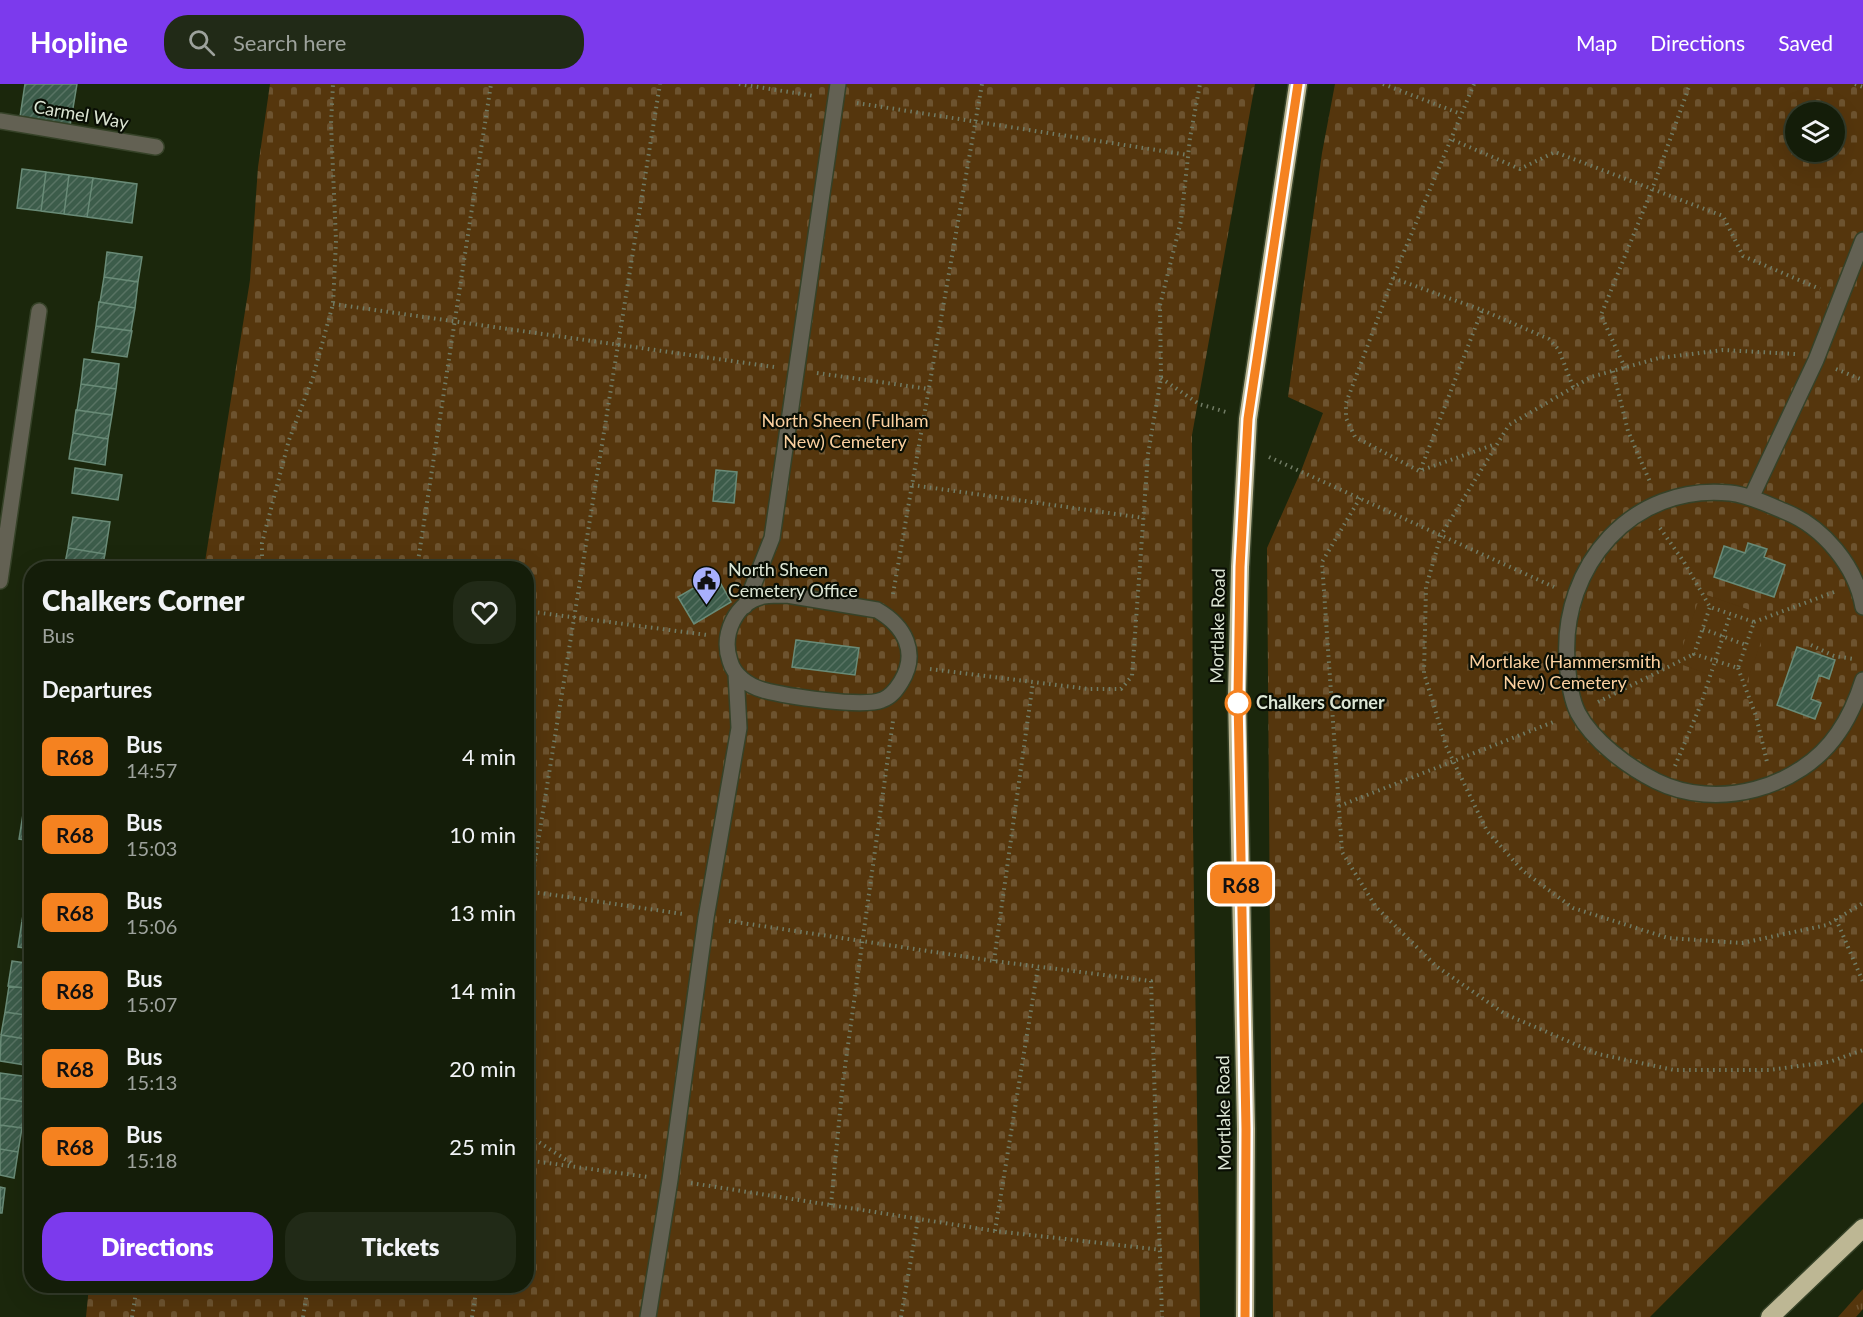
<!DOCTYPE html>
<html lang="en">
<head>
<meta charset="utf-8">
<style>
  :root { --surface:#141d09; --page:#212a17; --text:#f1f3f6; --muted:#9da29c; --line:#333b2a; --accent:#7c3aed }
  body { margin:0; font-family:Lato,sans-serif; background:var(--page); color:var(--text); height:100vh; display:flex; flex-direction:column; font-size:22px; white-space:nowrap }
  * { box-sizing:border-box; margin:0 }
  p { font-size:20px; color:var(--muted) }
  .icon { flex:none; width:33px; height:33px; fill:none; stroke:currentColor; stroke-width:2; stroke-linecap:round; stroke-linejoin:round }
  .map { position:relative; flex:1; overflow:hidden }
  .panel { position:absolute; left:24px; top:477px; width:510px; height:732px; display:flex; flex-direction:column; background:var(--surface); border-radius:24px; box-shadow:0 6px 24px #0002,0 0 0 2px var(--line) }
  .panel>* { flex:none }
  .badge { padding:0 12px; border-radius:9px; font-size:21px; line-height:39px }
  .buttons { position:absolute; left:1785px; top:18px; display:grid; gap:12px }
  .buttons a { display:grid; place-items:center; width:60px; height:60px; border-radius:50%; background:var(--surface); box-shadow:0 6px 24px #0002,0 0 0 2px var(--line); font-size:30px }
  .map>.badge { position:absolute; translate:-50% -50%; box-shadow:0 0 0 3px #fff }
  h2 { padding:0 18px; font-size:22px; line-height:54px }
  .round { display:grid; place-items:center; flex:none; width:63px; height:63px; border-radius:24px; background:var(--page) }
  .head { display:flex; align-items:center; justify-content:space-between; height:102px; padding:0 18px }
  h1 { font-size:28px; font-weight:800; line-height:45px }
  .action { display:flex; gap:12px; margin-top:auto; padding:12px 18px }
  .action a { flex:1; height:69px; border-radius:24px; background:var(--accent); color:#fff; font-size:24px; font-weight:800; line-height:69px; text-align:center }
  .action a+a { background:var(--page); color:var(--text) }
  ul { padding:0; list-style:none }
  li { display:flex; align-items:center; gap:18px; height:78px; padding:0 18px }
  li div { flex:1 }
  li b { display:block; font-size:22px }
  li em { font-style:normal }
  li .badge { min-width:66px; font-weight:700; text-align:center }
  header { display:flex; align-items:center; gap:36px; box-sizing:border-box; height:84px; padding:0 30px; background:var(--accent); color:#fff }
  header strong { font-size:28px }
  nav { display:flex; gap:33px; margin-inline-start:auto; font-size:21px }
  .search { width:420px; height:54px; background:var(--page); display:flex; align-items:center; gap:15px; box-sizing:border-box; padding:0 21px; border-radius:24px; color:var(--muted); font-size:22px }
  .map>svg:first-child { display:block }
</style>
</head>
<body>
<header>
<strong>Hopline</strong>
<div class="search"><svg class="icon" aria-label="search" viewBox="0 0 24 24"><circle cx="10" cy="10" r="6"/><path d="M15 15l6 6"/></svg>Search here</div>
<nav><a>Map</a><a>Directions</a><a>Saved</a></nav>
</header>
<div class="map">
<svg width="1863" height="1233" viewBox="0 0 1863 1233">
  <defs>
    <pattern id="grass-tufts" width="24" height="20" patternUnits="userSpaceOnUse" patternTransform="scale(1.5)"><rect width="24" height="20" fill="#55360d"/><path d="M3 7l-1-3M5 7V3M7 7l1-3M15 17l-1-3M17 17v-4M19 17l1-3" fill="none" stroke="#6d532f"/></pattern>
    <pattern id="cemetery-stones" width="16" height="16" patternUnits="userSpaceOnUse" patternTransform="scale(1.5)"><rect width="16" height="16" fill="#55360d"/><path d="M2 7V4a2 2 0 0 1 4 0v3zM10 15v-3a2 2 0 0 1 4 0v3z" fill="#6d532f"/></pattern>
    <pattern id="building-hatch" width="6" height="6" patternUnits="userSpaceOnUse" patternTransform="scale(1.5)"><rect width="6" height="6" fill="#3c5c4a"/><path d="M-1 1l2-2M0 6l6-6M5 7l2-2" fill="none" stroke="#587363"/></pattern>
  </defs>
  <rect width="100%" height="100%" fill="#1b270c"/>
  <path fill="url(#grass-tufts)" d="M1863,1205V1225L1856,1233H1838Z"/>
  <path fill="url(#cemetery-stones)" fill-rule="evenodd" d="M270,0H1255L1192,351L1193,747L1200,1233H86L89,1202H526V484H204L250,196L258,83Z
    M1335,0H1863V1018L1650,1233H1273L1267,464L1301,387L1323,329L1288,313L1322,69ZM1796,28H1834V68H1796Z"/>
  <path fill="#55360d" d="M1701,509L1770,533L1745,603L1677,579Z"/>
  <path fill="url(#building-hatch)" stroke="#698b77" stroke-width="1.5" d="M25,0H77L70,42L20,33Z
    M22,85L46,88L41,127L17,124Z
    M46,88L69,91L64,130L41,127Z
    M69,91L93,94L87,133L64,130Z
    M93,94L137,100L132,139L87,133Z
    M107,168L142,173L138,198L104,193Z
    M104,193L138,198L135,224L100,218Z
    M99,218L135,224L131,247L96,242Z
    M96,242L132,247L127,273L92,268Z
    M84,275L119,280L116,305L81,300Z
    M81,300L116,305L112,331L77,326Z
    M76,326L112,331L108,355L73,349Z
    M73,349L108,355L105,381L69,375Z
    M75,384L122,391L118,416L72,409Z
    M716,386L737,388L734,419L713,417Z
    M73,433L110,438L105,470L68,464Z
    M1748,459L1767,465L1764,473L1785,481L1774,513L1714,493L1724,462L1745,469Z
    M68,464L105,470L102,484H64Z
    M716,491L731,518L694,540L678,513Z
    M796,556L859,564L855,591L792,583Z
    M1797,563L1835,576L1829,595L1819,591L1811,615L1821,619L1815,635L1777,621Z
    M32,668V697L27,696Z
    M27,696L32,697V725L24,724Z
    M24,724L32,725V757L19,755Z
    M30,788H32V814H26Z
    M26,814H32V838L22,837Z
    M22,837L32,838V865L18,863Z
    M12,877L32,880V905L8,902Z
    M9,902L32,905V932L5,928Z
    M5,928L32,932V956L1,951Z
    M1,951L32,956V982L0,977Z
    M0,989L29,993L25,1018L0,1014Z
    M0,1014L25,1018L22,1044L0,1041Z
    M0,1041L22,1044L18,1068L0,1065Z
    M0,1065L18,1068L14,1094L0,1091Z
    M0,1103L5,1104L2,1129H0Z"/>
  <g fill="none" stroke-linecap="round" stroke-linejoin="round">
    <defs>
      <path id="minor" d="M0,37L156,63
        M1751,414L1816,276L1863,156
        M0,497L39,227
        M787,511L877,526C905,542 919,569 901,598C896,606 891,613 882,616C862,624 785,612 763,606C749,602 734,592 730,577C721,551 735,518 764,512C771,511 779,511 787,511Z
        M745,522L772,454L838,0
        M1863,523C1856,482 1823,443 1786,428C1769,421 1749,411 1730,409C1632,399 1561,482 1567,576C1568,591 1571,615 1578,629C1593,657 1628,683 1656,697C1716,727 1800,705 1838,649C1850,632 1857,615 1863,596
        M648,1233L670,1096L706,834L739,644L736,589"/>
      <path id="highway" d="M1245,1233L1246,1045L1237,612L1240,483L1248,335L1298,0
        M1770,1233L1863,1144"/>
    </defs>
    <use href="#minor" stroke="#364228" stroke-width="18"/>
    <use href="#highway" stroke="#364228" stroke-width="21"/>
    <path stroke="#717c65" stroke-width="4" stroke-dasharray="1.5 4.5" stroke-linecap="butt" d="M739,0L814,12
      M1383,0L1461,30
      M1474,0L1393,194L1346,319V334L1355,353L1419,387L1496,360
      M1855,0L1863,3
      M857,19L1188,71
      M1453,56L1520,85L1555,68L1723,132L1743,172L1820,205
      M1393,194L1482,226L1420,387
      M333,220L774,283
      M1482,226L1549,255L1559,266L1573,303
      M1795,270L1723,266L1659,274L1591,293L1509,341L1441,451L1426,503L1424,589L1446,662L1487,747L1523,787L1573,824L1668,854L1742,859L1827,841L1863,819
      M1625,284L1601,231L1653,103L1690,0
      M1836,285L1863,296
      M1613,287L1628,347L1650,398
      M817,289L929,305
      M1161,294L1199,320L1226,328
      M1269,373L1554,503
      M912,401L1144,434
      M1360,414L1322,478L1342,768L1376,823L1436,882L1505,930L1598,970L1674,986H1769L1829,978L1863,966
      M1660,444L1684,478L1710,523L1754,538L1738,584L1694,570L1710,523
      M262,484V459L289,356L313,293L333,220L336,157L331,40L333,0
      M417,484L491,0
      M893,510L982,0
      M526,527L707,551
      M1754,538L1834,508
      M1703,545L1746,561
      M1811,561L1834,572L1854,575
      M1738,584L1756,632L1767,678
      M930,585L1088,605H1121L1132,592L1148,370L1161,294L1160,221L1181,137L1190,54L1200,0
      M1598,618L1694,570
      M1675,682L1701,620L1730,531
      M1339,722L1556,637
      M526,807L683,830
      M1836,835L1863,898
      M729,837L994,877L1151,897L1162,1233
      M526,860L530,808L660,0
      M994,877L1033,598
      M526,1047L528,1051L574,1081
      M526,1076L648,1093
      M691,1099L995,1147L1162,1166
      M831,1121L843,997L893,637
      M995,1147L1038,883
      M132,1233L137,1202
      M303,1233L308,1202
      M472,1233L477,1202
      M901,1233L918,1135"/>
    <use href="#minor" stroke="#636153" stroke-width="15"/>
    <use href="#highway" stroke="#bdb794" stroke-width="18"/>
  </g>
  <g fill="none" stroke-linecap="round" stroke-linejoin="round">
    <defs>
      <path id="line" d="M1245,1233L1246,1045L1238,612L1240,483L1248,335L1298,0"/>
    </defs>
    <use href="#line" stroke="#fff" stroke-width="14"/>
    <use href="#line" stroke="#f58220" stroke-width="9"/>
  </g>
  <defs>
    <symbol id="civic-pin" viewBox="-11 -11 22 30"><path d="M0 17L-7.5 6A9.5 9.5 0 1 1 7.5 6Z" fill="#a8b0fc" stroke="#090e04"/><path d="M-.6-6.5H3V-4.5H.6V-3L4-1V1h2V6H-6V1h2V-1L-.6-3ZM-1.2 2.5V6h2.4V2.5Z" fill="#111"/></symbol>
  </defs>
  <g fill-rule="evenodd">
    <use href="#civic-pin" x="690" y="480" width="33" height="45"/>
  </g>
  <circle fill="#fff" stroke="#f58220" stroke-width="3" cx="1238" cy="619" r="12"/>
  <g text-anchor="middle" stroke-width="4.5" stroke-linejoin="round" paint-order="stroke">
    <g font-size="18" fill="#dce5d4" stroke="#090e04">
      <text transform="translate(81 31) rotate(10)" y="6">Carmel Way</text>
      <text transform="translate(1218 542) rotate(-89)" y="6">Mortlake Road</text>
      <text transform="translate(1224 1029) rotate(-91)" y="6">Mortlake Road</text>
    </g>
    <g font-size="18" fill="#fbd0a0" stroke="#090e04">
      <text x="845" y="343">North Sheen (Fulham<tspan x="845" dy="21">New) Cemetery</tspan></text>
      <text x="1565" y="584">Mortlake (Hammersmith<tspan x="1565" dy="21">New) Cemetery</tspan></text>
    </g>
    <g font-size="18" fill="#dce5d4" stroke="#090e04" text-anchor="start">
      <text x="728" y="492">North Sheen<tspan x="728" dy="21">Cemetery Office</tspan></text>
    </g>
    <g font-size="18" font-weight="bold" fill="#dce5d4" stroke="#090e04" text-anchor="start">
      <text x="1256" y="625">Chalkers Corner</text>
    </g>
  </g>
</svg>
<div class="buttons">
<a><svg class="icon" aria-label="layers" viewBox="0 0 24 24"><path d="M12 4l9 5-9 5-9-5zM3 14l9 5 9-5"/></svg></a>
</div>
<b class="badge" style="left:1241px;top:800px;background:#f58220;color:#111">R68</b>
<section class="panel">
<div class="head"><div><h1>Chalkers Corner</h1><p>Bus</p></div><a class="round"><svg class="icon" aria-label="heart" viewBox="0 0 24 24"><path d="M12 20l-8-8c-3-5 5-10 8-4 3-6 11-1 8 4z"/></svg></a></div>
<h2>Departures</h2>
<ul>
<li><span class="badge" style="background:#f58220;color:#111">R68</span><div><b>Bus</b><p>14:57</p></div><em>4 min</em></li>
<li><span class="badge" style="background:#f58220;color:#111">R68</span><div><b>Bus</b><p>15:03</p></div><em>10 min</em></li>
<li><span class="badge" style="background:#f58220;color:#111">R68</span><div><b>Bus</b><p>15:06</p></div><em>13 min</em></li>
<li><span class="badge" style="background:#f58220;color:#111">R68</span><div><b>Bus</b><p>15:07</p></div><em>14 min</em></li>
<li><span class="badge" style="background:#f58220;color:#111">R68</span><div><b>Bus</b><p>15:13</p></div><em>20 min</em></li>
<li><span class="badge" style="background:#f58220;color:#111">R68</span><div><b>Bus</b><p>15:18</p></div><em>25 min</em></li>
</ul>
<div class="action"><a>Directions</a><a>Tickets</a></div>
</section>
</div>
</body>
</html>
